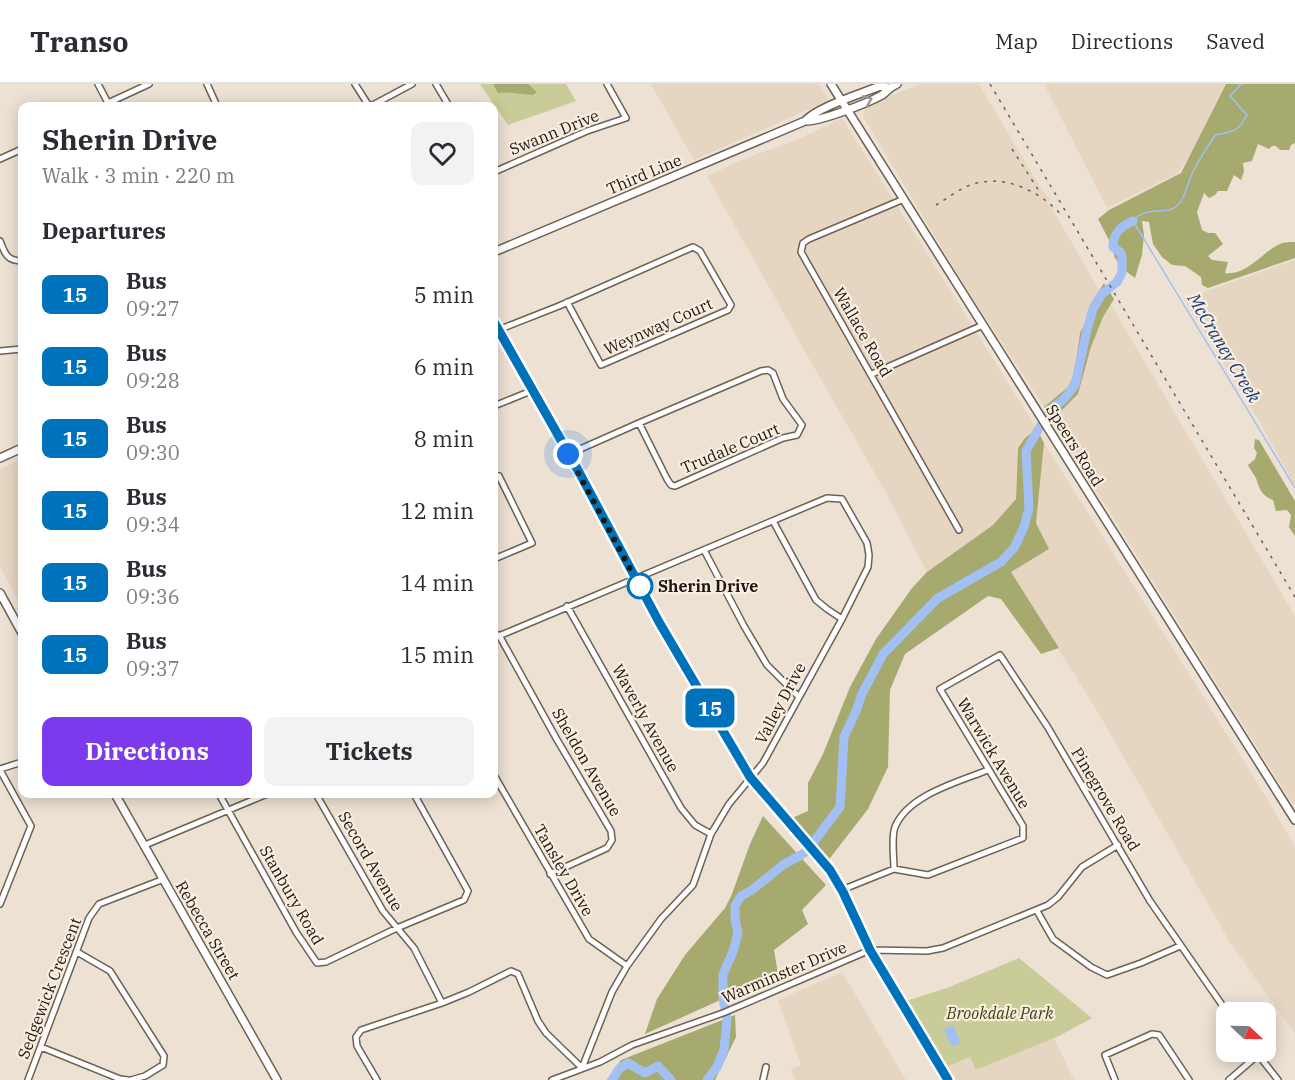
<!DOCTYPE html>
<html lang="en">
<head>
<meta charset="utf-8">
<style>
  :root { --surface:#fff; --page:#f2f2f3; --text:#2b2b33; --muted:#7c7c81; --line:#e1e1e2; --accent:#7c3aed }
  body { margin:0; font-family:"IBM Plex Serif",serif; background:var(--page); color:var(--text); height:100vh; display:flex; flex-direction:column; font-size:22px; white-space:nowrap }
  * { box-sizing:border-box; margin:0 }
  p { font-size:20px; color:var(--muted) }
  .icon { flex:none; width:33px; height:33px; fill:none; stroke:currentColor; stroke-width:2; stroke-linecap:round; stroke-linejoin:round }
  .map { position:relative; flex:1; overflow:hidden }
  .side { position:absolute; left:18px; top:18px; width:480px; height:696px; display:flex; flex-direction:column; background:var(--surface); border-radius:12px; box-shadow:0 3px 15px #0003 }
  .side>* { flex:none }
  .badge { padding:0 12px; border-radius:9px; font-size:21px; line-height:39px }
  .needle { width:39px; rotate:112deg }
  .tools { position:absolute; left:1216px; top:918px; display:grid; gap:12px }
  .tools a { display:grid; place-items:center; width:60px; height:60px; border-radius:12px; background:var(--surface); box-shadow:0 3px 15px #0003; font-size:30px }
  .you { position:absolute; width:30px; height:30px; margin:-15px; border:4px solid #fff; border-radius:50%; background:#1a73e8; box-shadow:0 0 0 9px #1a73e833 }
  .map>.badge { position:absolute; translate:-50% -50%; box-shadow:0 0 0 3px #fff }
  h2 { padding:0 24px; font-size:22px; line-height:54px }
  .round { display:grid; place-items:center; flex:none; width:63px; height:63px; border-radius:12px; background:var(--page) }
  .headline { display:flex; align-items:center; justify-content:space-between; height:102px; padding:0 24px }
  h1 { font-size:28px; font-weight:700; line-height:45px }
  .cta { display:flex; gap:12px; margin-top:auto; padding:12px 24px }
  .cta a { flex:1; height:69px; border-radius:12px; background:var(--accent); color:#fff; font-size:24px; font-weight:700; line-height:69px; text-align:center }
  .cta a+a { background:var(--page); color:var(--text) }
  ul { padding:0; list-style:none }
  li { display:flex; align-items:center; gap:18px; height:72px; padding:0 24px }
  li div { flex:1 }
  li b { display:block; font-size:22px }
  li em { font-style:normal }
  li .badge { min-width:66px; font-weight:700; text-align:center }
  header { display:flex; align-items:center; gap:36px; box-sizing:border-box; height:84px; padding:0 30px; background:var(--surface); border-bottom:2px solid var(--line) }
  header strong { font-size:28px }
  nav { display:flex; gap:33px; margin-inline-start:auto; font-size:21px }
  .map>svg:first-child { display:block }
</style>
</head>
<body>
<header>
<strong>Transo</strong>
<nav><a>Map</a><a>Directions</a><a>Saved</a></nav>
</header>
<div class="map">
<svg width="1295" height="996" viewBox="0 0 1295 996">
  <rect width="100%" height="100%" fill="#ede1d3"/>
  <path fill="#e6d5c1" d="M651,0H819L828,14L825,18L694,76Z
    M921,0H979L1042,106L1050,115L1047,119L1052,124L1099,206L1090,221V230L1080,249L1074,291L1068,303L1044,323L961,196L863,32L865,24L874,18Z
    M1044,0H1225L1191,69L1178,89L1107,124Z
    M842,34L1037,345L1025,354L1018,364L1016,415L993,441L927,488L885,407L807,271L707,92L744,75L802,54Z
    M1295,176V402L1259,337L1184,215Z
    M1111,221L1295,532V724L1052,336L1078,310L1091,263L1103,233Z
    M1044,359L1262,706L1295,762V950L1231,860L1096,625L1010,488L1048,465L1036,439Z
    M22,375V523L0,483V385Z
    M842,888L906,996H795L791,985L801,981L778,916Z
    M1054,954L1074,996H956L946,983L970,973L976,985Z"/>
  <path fill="#c9cc98" d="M480,0H566L576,17L508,41Z
    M1019,874L1092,934L1059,952L976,986L970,973L946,983L906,917L947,904Z"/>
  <path fill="#a7aa6e" d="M493,0H528L537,8L533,11C522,11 506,7 498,9Z
    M1226,0H1295V59L1291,61L1289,66H1280L1276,62H1272L1269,65L1258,60L1252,77L1243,79L1244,88L1241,96L1234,91L1227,107H1218L1215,111L1209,114L1204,109L1197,128L1202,146L1208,149H1215L1223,160L1208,172L1212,176L1228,178L1225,189C1247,192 1262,168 1280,160C1284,158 1291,158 1295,158V174L1208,204L1202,201L1201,193L1185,182L1172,181L1162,173L1153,160L1149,138L1142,137L1144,151L1142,171L1135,194L1123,185L1115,174L1110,158L1098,135L1109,126L1181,89Z
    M1104,199L1114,215L1103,233L1091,263L1078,310L1052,336L1044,323L1068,303L1074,291L1080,249L1090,230V221Z
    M1037,345L1044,359L1036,439L1049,465L1011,488L1059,564L1041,570L1001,515L988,512L905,570L890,606L888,683L868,725L827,778L790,735L808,727V699L823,670L850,603L876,555L912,504L927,488L993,441L1016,415L1018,364L1025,354Z
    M1255,355L1259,356L1295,417V452L1289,443L1291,431L1287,426L1276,427L1273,416C1261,411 1260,406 1256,394C1254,390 1250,386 1248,381L1255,375L1257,369L1254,364Z
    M763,732L826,801L802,826L808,840L774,866L778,890L645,950L657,915L685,871L725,824L732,810L750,760Z
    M735,931L736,953L715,996H607L621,976Z"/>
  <path fill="#a3c0f4" d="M953,941L961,959L952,963L944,945Z"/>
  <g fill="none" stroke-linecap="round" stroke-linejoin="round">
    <path stroke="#a3c0f4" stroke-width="1.5" d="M1241,0L1230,12L1247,31C1237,49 1234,47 1215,51C1207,64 1197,78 1191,92C1187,102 1185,115 1177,122C1165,132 1146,121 1133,137L1295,404"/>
    <path stroke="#a3c0f4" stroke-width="9" d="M612,996L619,985L628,979L645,989L658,982L671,996
      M707,996L717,983L724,966L727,935L723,914V890L733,868L738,849L735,835V822L741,812L752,806L783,781L806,768L840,723L844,653L857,625L861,612L883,570L938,514L1001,478L1014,464L1024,443L1029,424L1026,367L1049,327L1064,315L1075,301L1087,246L1093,225L1102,210L1117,198L1122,189V172L1120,168L1113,163C1113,149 1121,142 1133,137"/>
    <defs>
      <path id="minor" d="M98,0L108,19L149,0
        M207,0L217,22
        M355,0L369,22
        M436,0L449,22
        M371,22L412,0
        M0,75L22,65
        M494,88L587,47L626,34L607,0
        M904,115L809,155L803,159L801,168L959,446
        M0,157C5,170 7,177 22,177
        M494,238L579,388L659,538L750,693L830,786L843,808L870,866L948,996
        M498,246L559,222L693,163L700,167L731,221L728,226L601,281L567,218
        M0,267L22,265
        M872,290L983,241
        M494,322L531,307
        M569,370L639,339L667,395L671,401L675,402L783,354L797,351L802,341L783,315L773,289L768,286L761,287L639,339
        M494,395L499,392L532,459L494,475
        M773,437L816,516L827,525L842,535
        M704,466L744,542L767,581L798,612
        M567,522L681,724L695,741L711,750
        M499,551L556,654L611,747L612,756L607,764L550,790
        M494,554L827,414L842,415L867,459L869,471L868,483L842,535L763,679L729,720L711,750L693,801L661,835L627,882L612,908L582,984
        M0,685L22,678
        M0,686L31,742L0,820
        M494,691L589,855L627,882
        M219,710L296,848L317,879L326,878L397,844L464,816L468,807L414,710
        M316,710L383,827L414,864L442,919
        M145,761L267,710
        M894,785C894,773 891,754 895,743C908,711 958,698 988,686
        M843,808L849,803L894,785L928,791L1023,754V742L940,605L1000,571L1047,642L1150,817L1227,928
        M1037,827L1053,855L1091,883L1107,891L1141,879L1180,862
        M77,868L110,887L164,972L163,981L145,992L131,996
        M41,963L120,995L128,996
        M1256,968L1278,996
        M28,996L89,834L99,820L164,795
        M377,996L357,962L356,953L361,946L442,919L469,908L511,887L518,890L538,937L546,949L582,984
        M552,996L600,978L632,961L723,929L870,866L927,867L943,864L1048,821L1058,813L1082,783L1118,761
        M763,996L766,983
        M1115,996L1105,971L1152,950L1159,951L1189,996
        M1229,996L1258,971"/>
      <path id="major" d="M831,0L1295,736
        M805,37C819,38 868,19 882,11C888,7 888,4 897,0
        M494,168L805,37C817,23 861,10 880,2L888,4
        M0,374L22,364
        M0,509L22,549
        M115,710L277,996"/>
    </defs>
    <use href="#minor" stroke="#6b6155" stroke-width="8"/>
    <use href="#major" stroke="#6b6155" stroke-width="10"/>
    <use href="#minor" stroke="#fff" stroke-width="5"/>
    <use href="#major" stroke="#fff" stroke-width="7"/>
    <path stroke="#69625a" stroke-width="1.5" stroke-dasharray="3 6" stroke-linecap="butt" d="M990,0L1295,513
      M1012,65L1041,110
      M936,121C948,114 960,104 973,100C1006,90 1042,108 1063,133"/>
  </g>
  <defs><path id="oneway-chevron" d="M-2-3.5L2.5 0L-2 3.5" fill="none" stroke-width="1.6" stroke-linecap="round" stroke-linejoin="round" transform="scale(1.5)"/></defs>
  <use stroke="#999795" href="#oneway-chevron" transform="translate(868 16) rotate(-22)"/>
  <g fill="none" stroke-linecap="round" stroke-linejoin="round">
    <defs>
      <path id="line" d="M494,238L579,388L659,538L750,693L830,786L843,808L870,866L948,996"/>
    </defs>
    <use href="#line" stroke="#fff" stroke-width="14"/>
    <use href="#line" stroke="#0072bc" stroke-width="9"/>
    <path stroke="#1c1813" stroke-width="6" stroke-dasharray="0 10.8" d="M568,370L643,509L640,502"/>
  </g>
  <circle fill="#fff" stroke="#0072bc" stroke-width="3" cx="640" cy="502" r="12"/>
  <g text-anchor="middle" stroke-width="4.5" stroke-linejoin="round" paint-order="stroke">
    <g font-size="16" fill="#1c1813" stroke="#faeee1">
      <text transform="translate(554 48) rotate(-22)" y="6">Swann Drive</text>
      <text transform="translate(644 90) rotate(-23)" y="6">Third Line</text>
      <text transform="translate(658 242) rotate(-24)" y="6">Weynway Court</text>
      <text transform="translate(863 248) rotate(60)" y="6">Wallace Road</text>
      <text transform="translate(1075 361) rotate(58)" y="6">Speers Road</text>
      <text transform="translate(730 364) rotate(-23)" y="6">Trudale Court</text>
      <text transform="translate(780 619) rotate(-62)" y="6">Valley Drive</text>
      <text transform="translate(646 634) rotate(61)" y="6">Waverly Avenue</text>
      <text transform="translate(994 669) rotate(59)" y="6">Warwick Avenue</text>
      <text transform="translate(587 678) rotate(60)" y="6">Sheldon Avenue</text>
      <text transform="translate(1106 715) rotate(59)" y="6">Pinegrove Road</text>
      <text transform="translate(371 777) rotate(60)" y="6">Secord Avenue</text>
      <text transform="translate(564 786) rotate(60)" y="6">Tansley Drive</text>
      <text transform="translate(292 811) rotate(60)" y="6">Stanbury Road</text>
      <text transform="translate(208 846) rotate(60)" y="6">Rebecca Street</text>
      <text transform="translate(784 888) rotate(-23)" y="6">Warminster Drive</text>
      <text transform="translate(49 904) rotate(-69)" y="6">Sedgewick Crescent</text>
    </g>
    <g font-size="16" font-weight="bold" fill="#1c1813" stroke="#faeee1" text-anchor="start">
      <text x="658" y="508">Sherin Drive</text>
    </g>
    <g font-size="16" font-style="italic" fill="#414214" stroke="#faeee1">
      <text x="1000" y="935">Brookdale Park</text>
    </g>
    <g font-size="18" font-style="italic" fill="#1b3b77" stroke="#faeee1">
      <text transform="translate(1224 264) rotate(59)" y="6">McCraney Creek</text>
    </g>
  </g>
</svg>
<div class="tools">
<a><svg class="needle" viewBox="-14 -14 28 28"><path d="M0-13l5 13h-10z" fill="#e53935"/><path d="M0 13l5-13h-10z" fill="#7c7c81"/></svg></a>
</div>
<div class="you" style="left:568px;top:370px"></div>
<b class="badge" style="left:710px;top:624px;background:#0072bc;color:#fff">15</b>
<section class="side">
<div class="headline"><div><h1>Sherin Drive</h1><p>Walk · 3 min · 220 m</p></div><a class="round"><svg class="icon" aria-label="heart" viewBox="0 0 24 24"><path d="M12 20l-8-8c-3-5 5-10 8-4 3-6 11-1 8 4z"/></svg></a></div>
<h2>Departures</h2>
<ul>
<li><span class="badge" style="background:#0072bc;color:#fff">15</span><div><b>Bus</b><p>09:27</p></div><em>5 min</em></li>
<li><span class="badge" style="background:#0072bc;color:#fff">15</span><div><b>Bus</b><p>09:28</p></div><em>6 min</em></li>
<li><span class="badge" style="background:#0072bc;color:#fff">15</span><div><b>Bus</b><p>09:30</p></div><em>8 min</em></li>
<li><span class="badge" style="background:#0072bc;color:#fff">15</span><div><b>Bus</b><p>09:34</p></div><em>12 min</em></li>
<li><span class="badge" style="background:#0072bc;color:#fff">15</span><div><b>Bus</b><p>09:36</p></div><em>14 min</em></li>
<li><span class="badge" style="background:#0072bc;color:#fff">15</span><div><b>Bus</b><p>09:37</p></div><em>15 min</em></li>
</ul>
<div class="cta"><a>Directions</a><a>Tickets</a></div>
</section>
</div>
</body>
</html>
